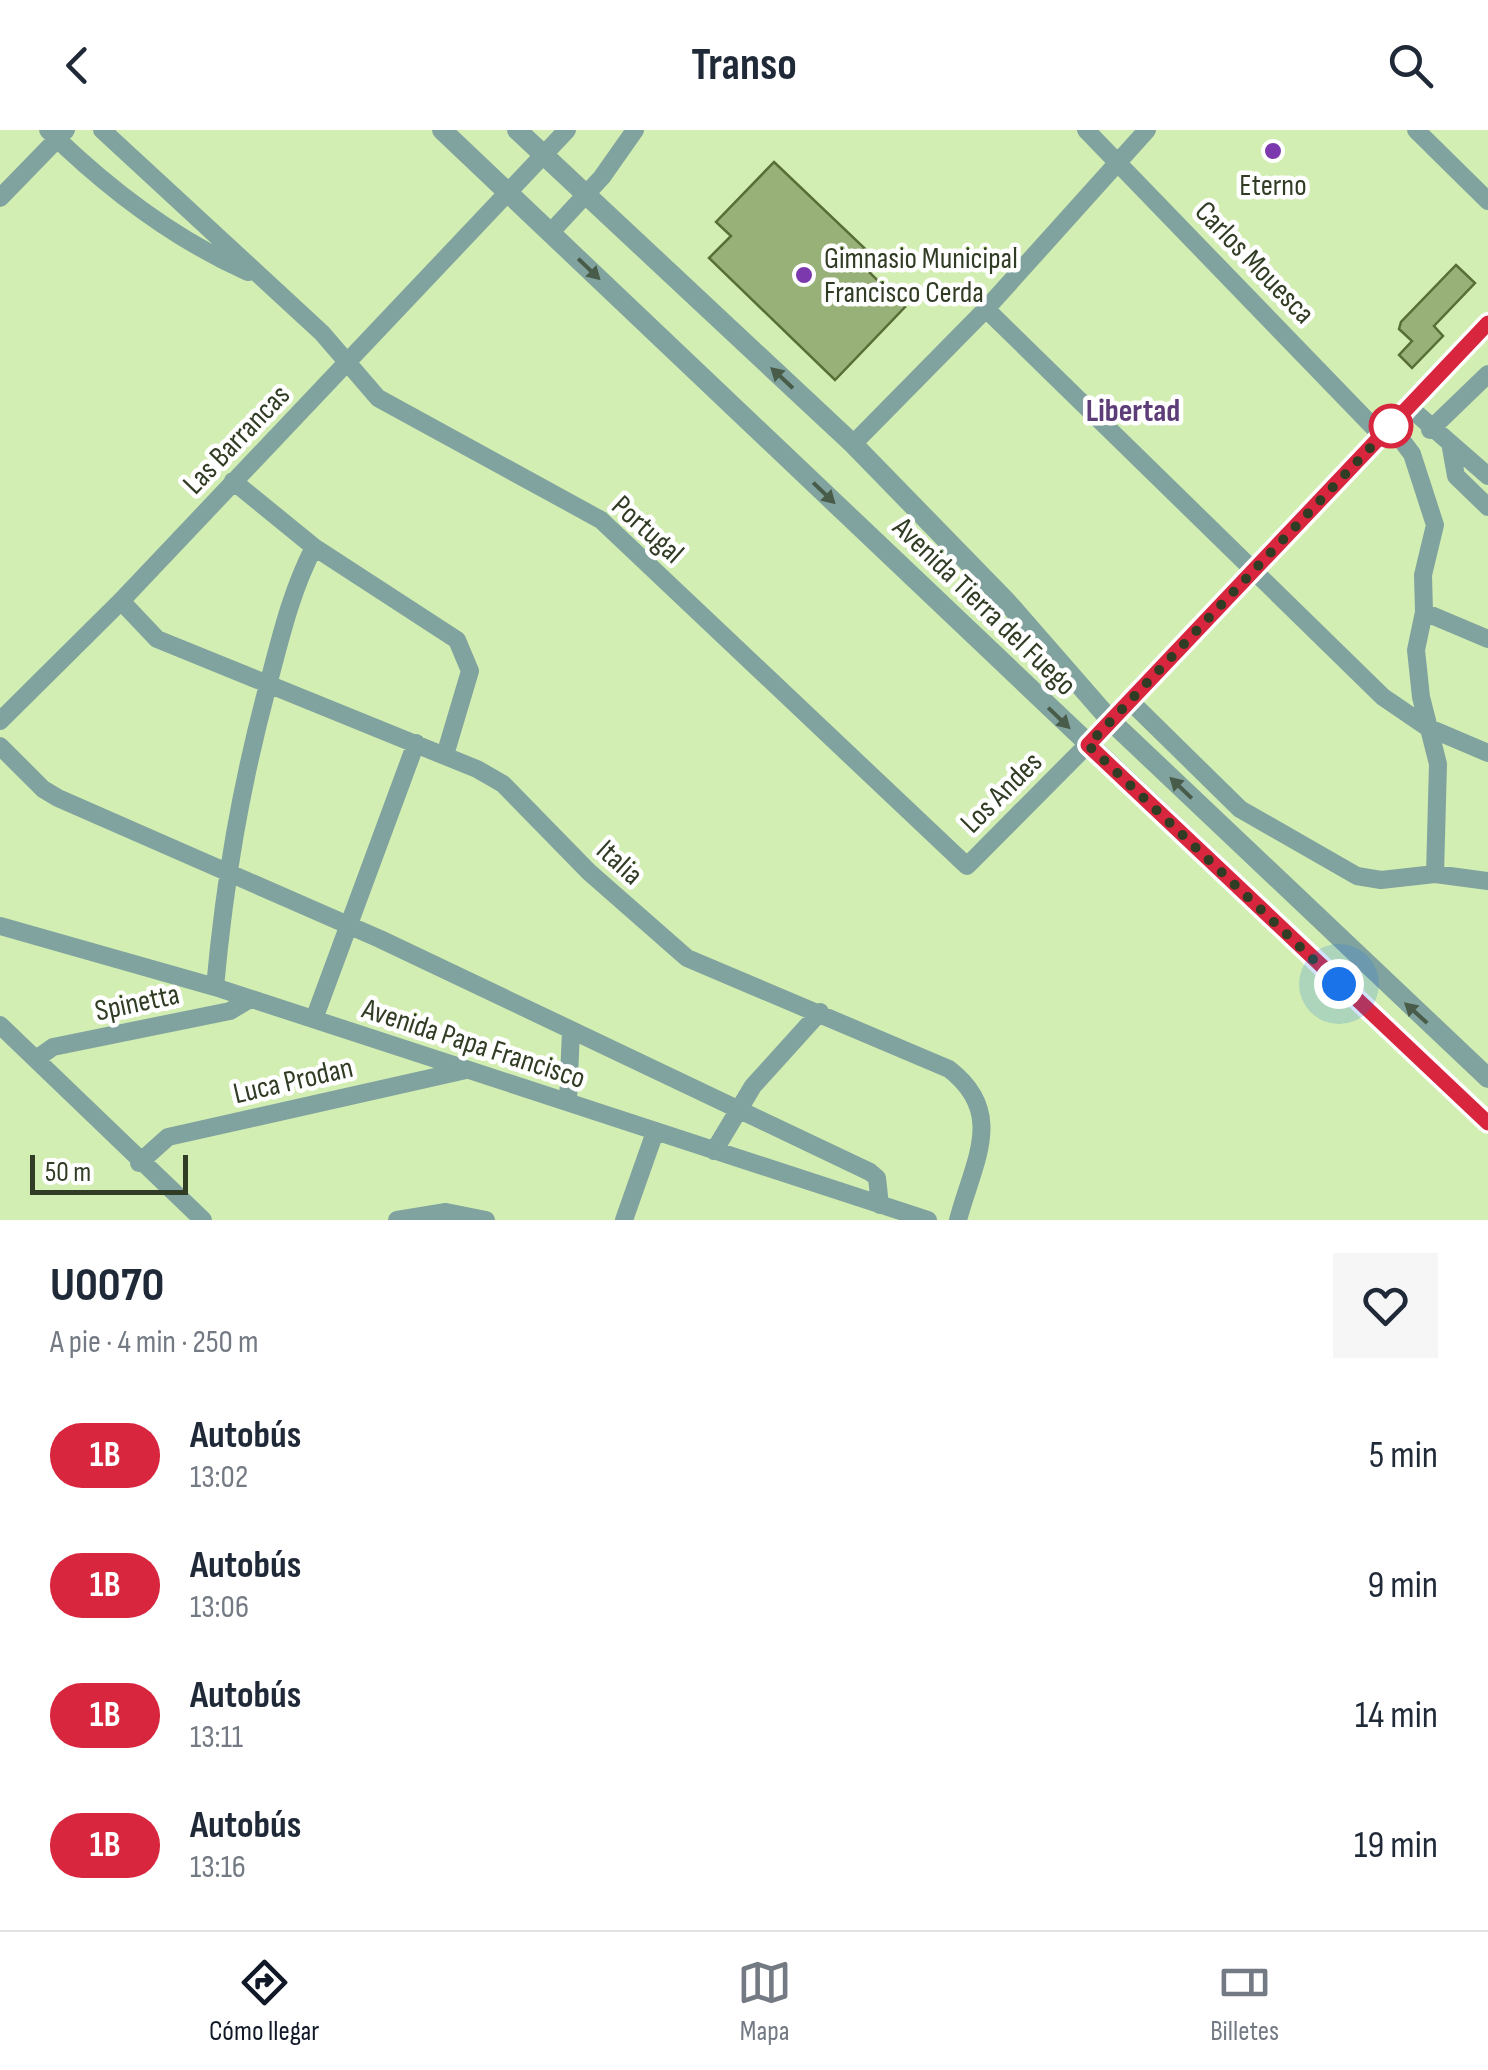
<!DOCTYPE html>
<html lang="es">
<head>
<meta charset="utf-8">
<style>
  :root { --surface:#fff; --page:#f6f6f7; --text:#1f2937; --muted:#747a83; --line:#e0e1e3; --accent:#111827 }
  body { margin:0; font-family:"Sofia Sans Condensed",sans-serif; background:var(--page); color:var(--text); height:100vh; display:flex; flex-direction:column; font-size:38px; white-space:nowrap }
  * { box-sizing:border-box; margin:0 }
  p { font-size:32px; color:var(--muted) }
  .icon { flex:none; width:55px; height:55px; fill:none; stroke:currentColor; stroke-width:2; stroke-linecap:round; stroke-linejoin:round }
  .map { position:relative; height:1090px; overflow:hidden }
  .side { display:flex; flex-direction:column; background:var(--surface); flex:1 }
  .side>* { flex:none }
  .badge { padding:0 20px; border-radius:32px; font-size:35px; line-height:65px }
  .scale { position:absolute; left:30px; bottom:25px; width:158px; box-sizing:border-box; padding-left:10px; border:5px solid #313c24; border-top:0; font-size:28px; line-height:35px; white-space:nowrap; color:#313c24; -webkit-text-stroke:8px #fff; paint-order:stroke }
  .you { position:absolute; width:50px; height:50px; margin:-25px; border:8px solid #fff; border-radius:50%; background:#1a73e8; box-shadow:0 0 0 15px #1a73e833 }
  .map>.badge { position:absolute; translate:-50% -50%; box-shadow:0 0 0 5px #fff }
  .round { display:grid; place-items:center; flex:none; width:105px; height:105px; border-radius:0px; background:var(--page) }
  .head { display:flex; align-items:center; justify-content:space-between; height:170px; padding:0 50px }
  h1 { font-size:48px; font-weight:700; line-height:75px }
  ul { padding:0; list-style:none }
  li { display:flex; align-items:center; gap:30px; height:130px; padding:0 50px }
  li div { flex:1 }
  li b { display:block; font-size:38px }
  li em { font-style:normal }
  li .badge { min-width:110px; font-weight:700; text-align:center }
  header { display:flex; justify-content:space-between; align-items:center; height:130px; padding:0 50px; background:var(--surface); font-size:45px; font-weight:700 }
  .tabs { display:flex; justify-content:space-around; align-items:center; height:140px; border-top:2px solid var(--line); background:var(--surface); font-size:28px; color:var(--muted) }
  .tabs a { display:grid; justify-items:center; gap:5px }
  .tabs .selected { color:var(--accent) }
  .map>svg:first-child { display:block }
</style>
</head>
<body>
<header><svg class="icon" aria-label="back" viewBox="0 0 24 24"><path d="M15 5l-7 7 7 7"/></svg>Transo<svg class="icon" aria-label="search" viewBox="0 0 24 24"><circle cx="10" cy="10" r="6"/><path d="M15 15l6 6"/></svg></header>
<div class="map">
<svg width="1488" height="1090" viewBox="0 0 1488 1090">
  <rect width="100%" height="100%" fill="#d3eeb2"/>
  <path fill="#98b178" stroke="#586e37" stroke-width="2.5" d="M774,32L880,133L870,143L905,177L835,250L709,128L731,106L716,92Z
    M1456,135L1475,153L1434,196L1443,206L1412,238L1399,225L1412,211L1399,199L1401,192Z"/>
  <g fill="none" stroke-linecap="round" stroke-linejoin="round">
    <path stroke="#81a39f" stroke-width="18" d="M48,0C105,56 174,109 248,142
      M102,0L322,203L378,268L601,390L967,736L1111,591L1488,193
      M1086,0L1382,306
      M1416,0L1488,71
      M0,68L66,0
      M551,102L602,47L635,0
      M986,179L1383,567L1427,597L1488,623
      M1409,277L1488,346
      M1391,296L1412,324L1435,395L1423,445L1424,482L1416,520L1421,567L1438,634L1435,744
      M1430,300L1488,244
      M853,314L986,179L1147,0
      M1451,318L1456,346L1488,377
      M233,351L314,417L457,510L470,541L445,625
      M121,471L157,509L477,639L503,654L589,742L687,828L949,939C1006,983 974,1030 958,1090
      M1424,482L1488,509
      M1130,571L1240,679L1357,746L1381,750L1435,744L1488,751
      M0,591L121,471L567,0
      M0,616L43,659L58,668L380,809L870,1042L877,1048L880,1075
      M0,796L215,857L928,1090
      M215,857C225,749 240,660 268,555C281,506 291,462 314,417
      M314,889L416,613
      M0,895L203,1090
      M36,929L53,917L230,881L250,869
      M568,972L571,900
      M714,1021L753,956L820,882
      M139,1033L168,1007L466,940
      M397,1090L446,1082L486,1090
      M624,1090L655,1002"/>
    <path stroke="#81a39f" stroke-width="20" d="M442,0L1488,993
      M517,0L853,314L1007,472L1111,591L1488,948"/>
  </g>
  <defs><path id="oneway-solid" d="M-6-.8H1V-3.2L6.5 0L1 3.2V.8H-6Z" transform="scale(2.5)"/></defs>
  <g fill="#495b49">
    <use href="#oneway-solid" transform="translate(589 139) rotate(44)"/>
    <use href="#oneway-solid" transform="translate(782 248) rotate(-137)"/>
    <use href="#oneway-solid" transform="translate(824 363) rotate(44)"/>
    <use href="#oneway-solid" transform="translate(1059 588) rotate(44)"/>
    <use href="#oneway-solid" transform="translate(1181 658) rotate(-136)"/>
    <use href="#oneway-solid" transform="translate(1416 883) rotate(-138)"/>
  </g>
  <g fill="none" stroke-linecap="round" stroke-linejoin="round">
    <defs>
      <path id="line" d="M1488,193L1088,615L1488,993"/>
    </defs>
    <use href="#line" stroke="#fff" stroke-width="22"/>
    <use href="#line" stroke="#d7263d" stroke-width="15"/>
    <path stroke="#313c24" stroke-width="10" stroke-dasharray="0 18" d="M1339,854L1088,615L1391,296"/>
  </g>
  <g fill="#7c39ad" stroke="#fff" stroke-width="4">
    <circle cx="1273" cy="21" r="10"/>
    <circle cx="804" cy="145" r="10"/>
  </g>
  <circle fill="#fff" stroke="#d7263d" stroke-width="5" cx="1391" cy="296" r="20"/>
  <g text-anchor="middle" stroke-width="9" stroke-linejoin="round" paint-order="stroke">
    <g font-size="30" fill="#313c24" stroke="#fff">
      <text x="1273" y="65">Eterno</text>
      <text x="824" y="138" text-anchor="start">Gimnasio Municipal<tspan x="824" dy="34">Francisco Cerda</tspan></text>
    </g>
    <g font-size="30" fill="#313c24" stroke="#fff">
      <text transform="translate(1255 132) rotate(46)" y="10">Carlos Mouesca</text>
      <text transform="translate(236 309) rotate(-46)" y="10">Las Barrancas</text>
      <text transform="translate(648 399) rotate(42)" y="10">Portugal</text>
      <text transform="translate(985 476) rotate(44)" y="10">Avenida Tierra del Fuego</text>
      <text transform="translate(1001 662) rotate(-45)" y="10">Los Andes</text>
      <text transform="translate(620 732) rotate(42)" y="10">Italia</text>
      <text transform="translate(137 872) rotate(-12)" y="10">Spinetta</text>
      <text transform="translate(474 913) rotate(18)" y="10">Avenida Papa Francisco</text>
      <text transform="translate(293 950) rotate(-13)" y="10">Luca Prodan</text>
    </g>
    <g font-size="32" font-weight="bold" fill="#5d3d78" stroke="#fff">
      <text x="1133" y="291">Libertad</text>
    </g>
  </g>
</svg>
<div class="scale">50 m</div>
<div class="you" style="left:1339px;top:854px"></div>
</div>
<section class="side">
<div class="head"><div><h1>U0070</h1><p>A pie · 4 min · 250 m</p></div><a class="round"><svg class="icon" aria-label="heart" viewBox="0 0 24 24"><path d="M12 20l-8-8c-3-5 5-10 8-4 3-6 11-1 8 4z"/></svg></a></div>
<ul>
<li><span class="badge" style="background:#d7263d;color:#fff">1B</span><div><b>Autobús</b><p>13:02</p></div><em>5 min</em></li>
<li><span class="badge" style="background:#d7263d;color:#fff">1B</span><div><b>Autobús</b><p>13:06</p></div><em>9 min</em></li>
<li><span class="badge" style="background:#d7263d;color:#fff">1B</span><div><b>Autobús</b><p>13:11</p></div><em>14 min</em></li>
<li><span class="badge" style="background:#d7263d;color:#fff">1B</span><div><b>Autobús</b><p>13:16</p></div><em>19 min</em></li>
</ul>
</section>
<nav class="tabs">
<a class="selected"><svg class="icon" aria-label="directions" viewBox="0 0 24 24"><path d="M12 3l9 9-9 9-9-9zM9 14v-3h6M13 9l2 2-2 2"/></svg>Cómo llegar</a>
<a><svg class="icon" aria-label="map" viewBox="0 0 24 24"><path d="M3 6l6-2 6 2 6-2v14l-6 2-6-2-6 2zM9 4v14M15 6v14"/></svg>Mapa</a>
<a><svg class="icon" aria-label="tickets" viewBox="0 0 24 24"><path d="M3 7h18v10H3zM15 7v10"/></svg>Billetes</a>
</nav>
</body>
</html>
